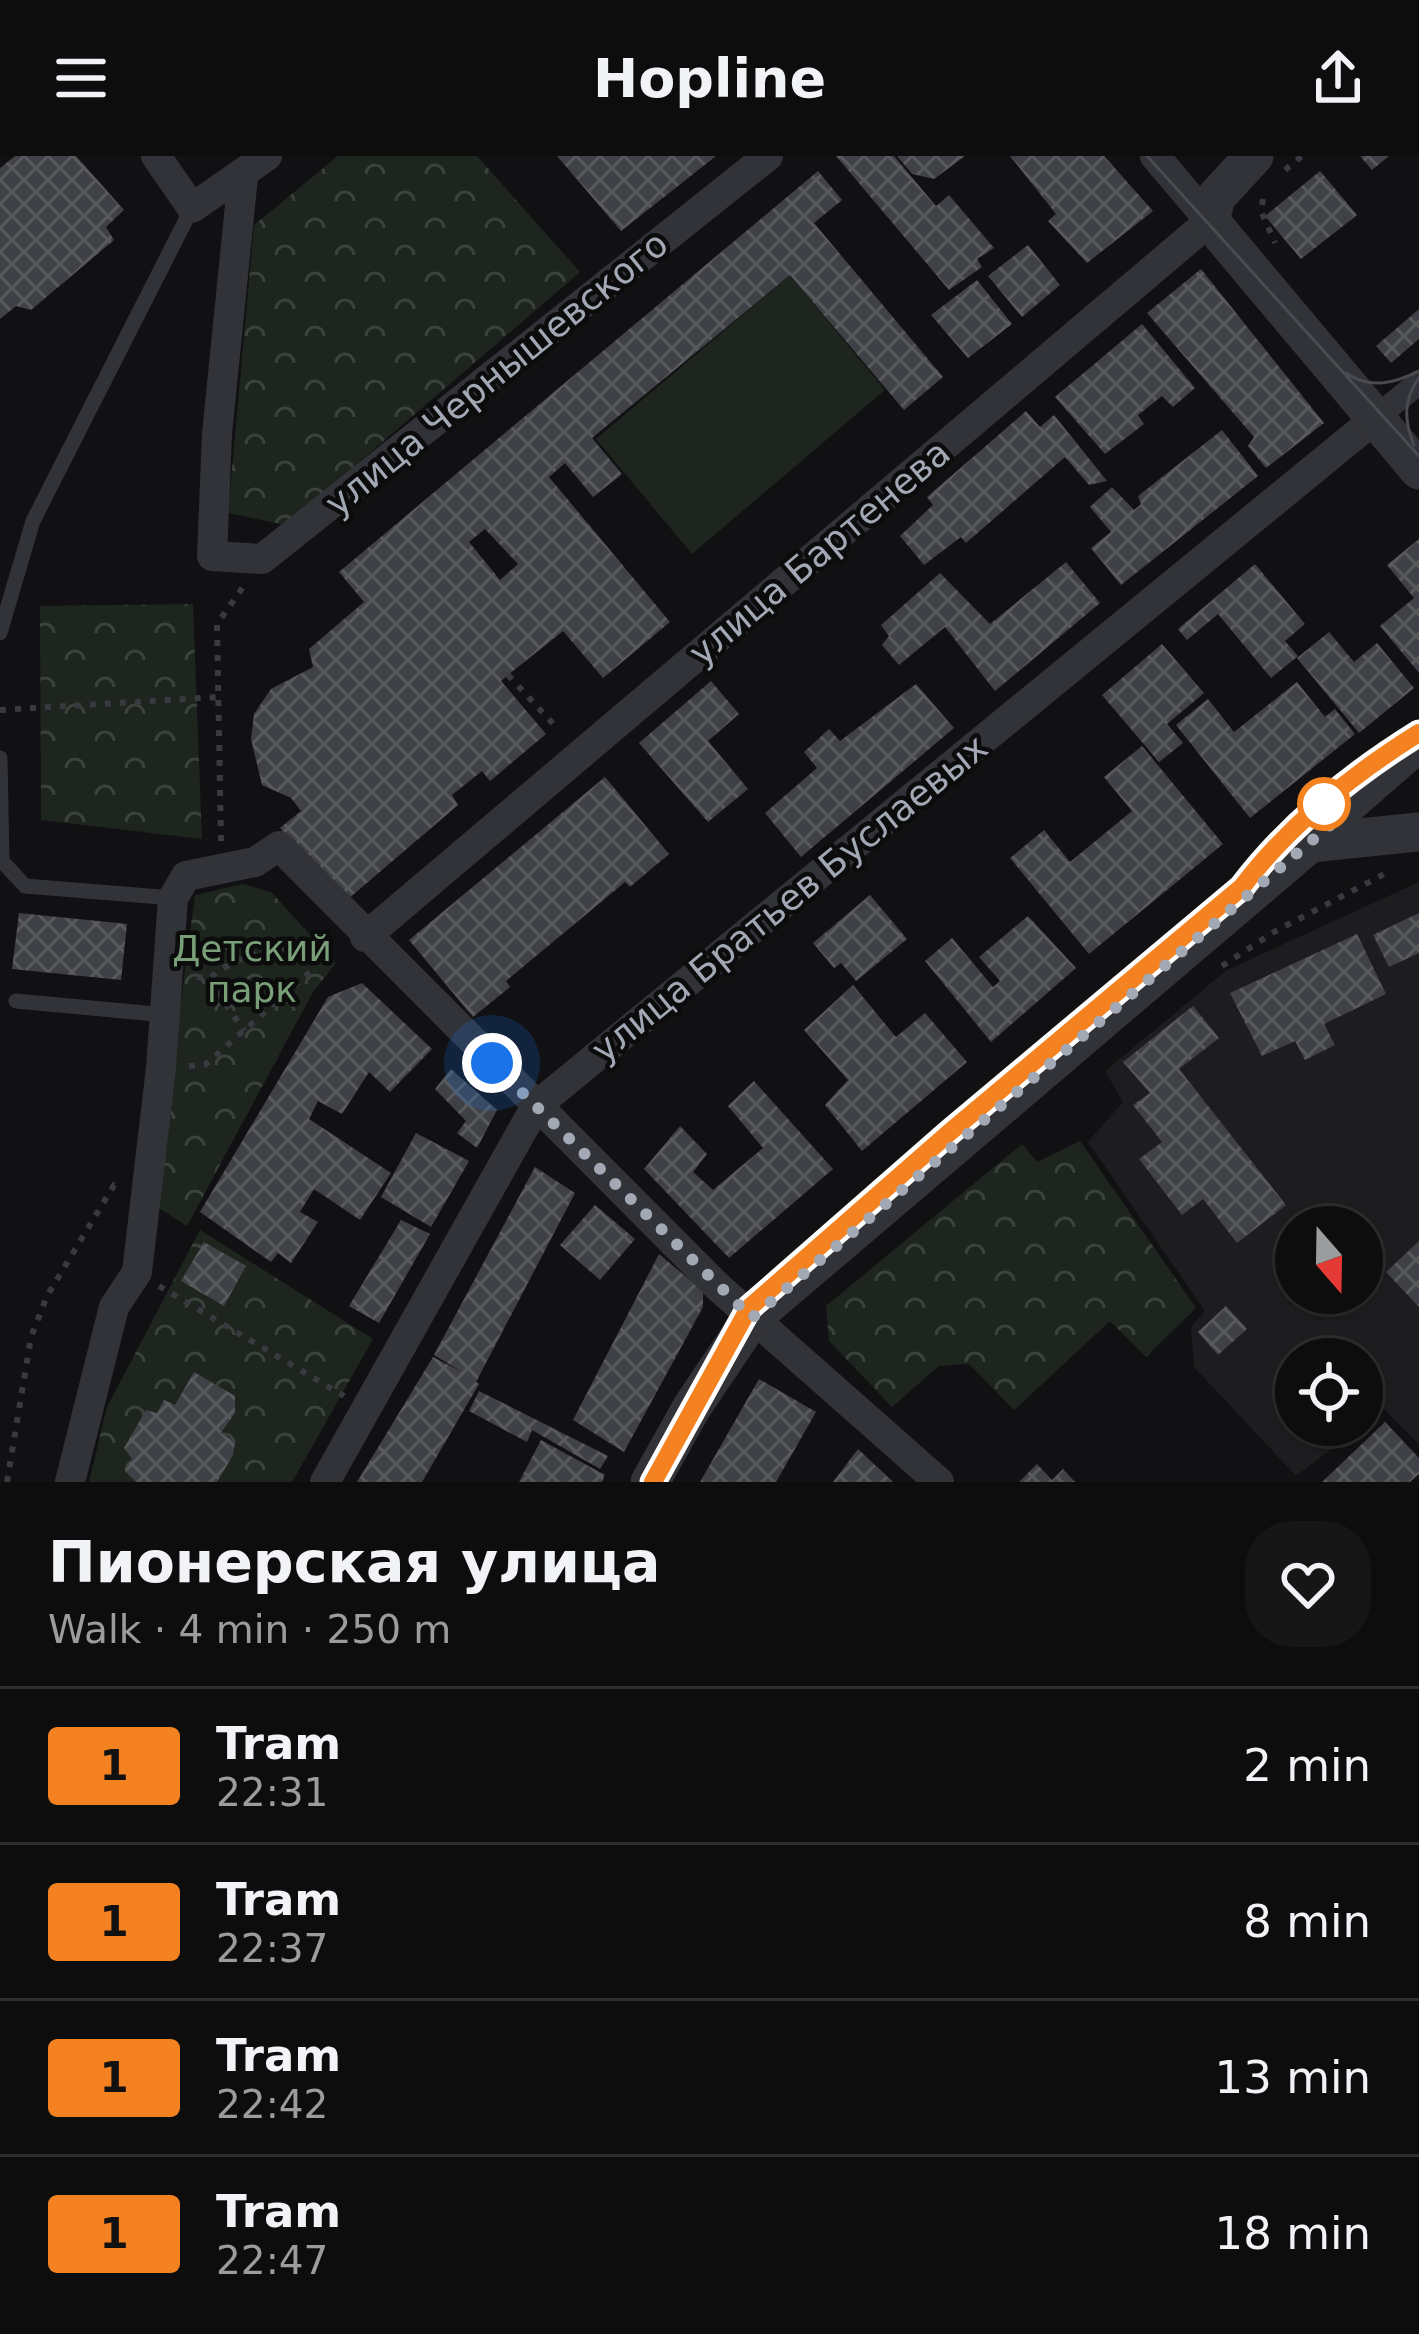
<!DOCTYPE html>
<html lang="en">
<head>
<meta charset="utf-8">
<style>
  :root { --surface:#0d0d0e; --page:#161617; --text:#f1f3f6; --muted:#9a9c9e; --line:#2d2d2e }
  body { margin:0; font-family:"DejaVu Sans",sans-serif; background:var(--page); color:var(--text); height:100vh; display:flex; flex-direction:column; font-size:45px; white-space:nowrap }
  * { box-sizing:border-box; margin:0 }
  p { font-size:39px; color:var(--muted) }
  .icon { flex:none; width:66px; height:66px; fill:none; stroke:currentColor; stroke-width:2; stroke-linecap:round; stroke-linejoin:round }
  .map { position:relative; height:1326px; overflow:hidden }
  .side { display:flex; flex-direction:column; background:var(--surface); flex:1 }
  .side>* { flex:none }
  .badge { padding:0 24px; border-radius:9px; font-size:42px; line-height:78px }
  .needle { width:78px; rotate:160deg }
  .buttons { position:absolute; left:1275px; top:1050px; display:grid; gap:24px }
  .buttons a { display:grid; place-items:center; width:108px; height:108px; border-radius:50%; background:var(--surface); box-shadow:0 3px 9px #0004,0 0 0 3px var(--line); font-size:60px }
  .you { position:absolute; width:60px; height:60px; margin:-30px; border:9px solid #fff; border-radius:50%; background:#1a73e8; box-shadow:0 0 0 18px #1a73e833 }
  .map>.badge { position:absolute; translate:-50% -50%; box-shadow:0 0 0 6px #fff }
  .round { display:grid; place-items:center; flex:none; width:126px; height:126px; border-radius:48px; background:var(--page) }
  .summary { display:flex; align-items:center; justify-content:space-between; height:204px; padding:0 48px }
  h1 { font-size:57px; font-weight:700; line-height:90px }
  ul { padding:0; list-style:none }
  li { display:flex; align-items:center; gap:36px; height:156px; padding:0 48px; border-top:3px solid var(--line) }
  li div { flex:1 }
  li b { display:block; font-size:45px }
  li em { font-style:normal }
  li .badge { min-width:132px; font-weight:700; text-align:center }
  header { display:flex; justify-content:space-between; align-items:center; height:156px; padding:0 48px; background:var(--surface); font-size:54px; font-weight:700 }
  .map>svg:first-child { display:block }
</style>
</head>
<body>
<header><svg class="icon" aria-label="menu" viewBox="0 0 24 24"><path d="M4 6h16M4 12h16M4 18h16"/></svg>Hopline<svg class="icon" aria-label="share" viewBox="0 0 24 24"><path d="M12 15V3M7 8l5-5 5 5M5 13v7h14v-7"/></svg></header>
<div class="map">
<svg width="1419" height="1326" viewBox="0 0 1419 1326">
  <defs>
    <pattern id="forest-crowns" width="20" height="18" patternUnits="userSpaceOnUse" patternTransform="scale(3)"><rect width="20" height="18" fill="#1d251e"/><path d="M2 6a3 3 0 1 1 6 0M12 15a3 3 0 1 1 6 0" fill="none" stroke="#3b423c"/></pattern>
    <pattern id="building-cross-hatch" width="8" height="8" patternUnits="userSpaceOnUse" patternTransform="scale(3)"><rect width="8" height="8" fill="#404146"/><path d="M0 0l8 8M0 8l8-8" fill="none" stroke="#585a5e"/></pattern>
  </defs>
  <rect width="100%" height="100%" fill="#111113"/>
  <path fill="#1d1d20" fill-rule="evenodd" d="M1419,726V1288L1384,1253L1296,1320L1194,1211L1191,1171L1205,1155L1088,986L1123,946L1105,915L1227,814ZM1296,1071H1362V1137H1296ZM1296,1203H1362V1269H1296Z"/>
  <path fill="url(#forest-crowns)" d="M338,0H477L580,116L286,369L228,357L254,69Z
    M193,448L202,683L41,664L40,450Z
    M243,728L271,736L336,807L313,836L187,1070L154,1049L195,739Z
    M1080,985L1196,1152L1146,1201L1110,1165L1014,1254L969,1208L939,1210L892,1251L829,1185L826,1150L1022,988L1037,1006Z
    M200,1074L373,1183L292,1326H89L107,1251Z"/>
  <path fill="#1d251e" d="M790,119L885,234L692,398L596,283Z"/>
  <path fill="url(#building-cross-hatch)" fill-rule="evenodd" d="M15,0H76L124,54L106,71L114,84L31,154L16,150L0,163V12Z
    M557,0H716L621,75Z
    M836,0H894L936,50L949,39L994,92L977,103L982,111L949,134Z
    M897,0H965L934,23L912,18Z
    M1010,0H1104L1153,55L1087,107L1048,65L1056,58Z
    M1360,0H1389L1372,14Z
    M818,15L842,44L814,67L943,221L904,254L790,119L592,282L622,318L593,341L565,307L549,321L670,466L603,522L563,475L508,519L501,525L546,578L490,625L482,615L452,639L458,649L347,744L280,672L301,655L291,642L262,629L251,583L254,558L271,533L313,511L309,493L364,446L339,416ZM485,373L518,408L500,424L469,386Z
    M1320,15L1357,59L1301,103L1265,60Z
    M1028,89L1060,129L1022,161L988,120Z
    M1201,113L1324,267L1266,312L1248,290L1254,281L1147,157Z
    M977,124L1012,168L968,202L931,159Z
    M1419,153V183L1391,207L1376,190Z
    M1142,168L1195,232L1173,251L1162,240L1138,259L1144,268L1105,298L1055,241Z
    M1026,255L1040,271L1054,259L1107,325L1089,329L1065,301L966,387L961,381L924,409L900,380L933,349L927,341Z
    M1222,274L1258,320L1121,429L1091,392L1111,376L1090,351L1112,331L1134,354L1141,348L1138,340Z
    M1419,383V517L1380,470L1414,442L1387,409Z
    M1066,406L1100,447L995,535L945,471L899,509L882,489L889,480L881,469L940,417L990,468Z
    M1255,408L1305,468L1285,485L1298,500L1271,522L1218,458L1187,484L1178,473Z
    M1329,476L1354,506L1377,487L1414,532L1359,577L1297,502Z
    M1162,488L1204,537L1167,568L1183,587L1159,606L1102,539Z
    M711,525L739,558L708,585L748,633L708,666L639,587Z
    M1297,526L1325,561L1335,553L1355,578L1250,662L1176,569L1208,543L1234,576Z
    M916,528L954,572L801,701L765,657L817,612L804,596L829,573L840,585Z
    M1142,590L1223,688L1089,798L1010,702L1044,674L1070,706L1132,655L1104,621Z
    M605,621L669,698L630,731L625,726L506,825L510,831L473,861L409,784Z
    M870,739L907,783L856,825L841,807L834,812L813,787Z
    M19,757L127,768L121,824L12,813Z
    M1419,757V797L1389,811L1373,779Z
    M1028,760L1076,812L991,886L925,805L952,782L993,831L1000,825L979,801Z
    M1357,778L1386,838L1324,868L1335,889L1305,904L1295,885L1262,900L1230,837Z
    M362,827L432,893L390,936L369,916L342,958L318,945L309,963L391,1017L360,1064L314,1033L300,1056L318,1066L291,1107L278,1097L271,1106L200,1056L328,841Z
    M853,829L896,881L925,857L967,906L862,995L825,949L848,924L804,874Z
    M1193,850L1219,882L1179,913L1286,1049L1237,1087L1203,1043L1182,1059L1139,1003L1162,986L1133,949L1150,937L1123,906Z
    M451,913L497,954L477,992L457,977L466,965L435,933Z
    M754,925L833,1013L729,1102L644,1013L680,970L707,998L693,1016L713,1034L763,992L728,950Z
    M416,977L469,1005L431,1071L381,1041Z
    M535,1011L575,1037L476,1226L479,1228L422,1326H357L433,1201L462,1216L434,1199Z
    M595,1049L635,1083L600,1124L560,1089Z
    M401,1064L430,1078L379,1167L349,1150Z
    M1419,1085V1151L1386,1116Z
    M204,1086L246,1110L224,1150L181,1125Z
    M659,1098L703,1135V1151L624,1296L573,1264Z
    M1226,1150L1247,1173L1218,1199L1198,1176Z
    M194,1216L235,1240V1257L221,1277L235,1286L233,1299L217,1326H136L125,1315L132,1303L124,1292L146,1254L157,1257L164,1244L175,1249Z
    M759,1223L816,1256L776,1326H700Z
    M479,1235L608,1300L600,1313L532,1274L527,1286L469,1255Z
    M1385,1266L1419,1302V1318L1410,1326H1322Z
    M541,1284L605,1319L602,1326H519Z
    M858,1293L893,1326H833Z
    M1037,1308L1052,1324L1063,1313L1075,1326H1019Z"/>
  <g fill="none" stroke-linecap="round" stroke-linejoin="round">
    <path stroke="#383a3f" stroke-width="6" stroke-dasharray="6 9" stroke-linecap="butt" d="M1285,14L1302,0
      M1263,43L1261,55L1275,87
      M508,519L558,573
      M0,554L218,541
      M221,685L217,468L243,431
      M1222,810L1274,776L1388,716
      M197,821L209,823C244,794 275,791 319,796
      M209,823L244,875
      M189,910L205,909L310,816L329,781
      M159,1130L344,1240
      M7,1326L31,1181L47,1140L114,1029L119,1030"/>
    <path stroke="#323338" stroke-width="15" d="M0,477L33,365L192,52
      M0,602L2,705L25,730L173,742
      M16,845L166,859"/>
    <path stroke="#323338" stroke-width="24" d="M1376,262L1419,226"/>
    <path stroke="#323338" stroke-width="30" d="M156,0L192,52L267,0
      M243,20L217,278L212,400L262,403L768,0
      M1310,687L1419,592
      M365,781L1210,65L1155,0
      M70,1326L114,1151L137,1116L161,912L173,742L186,720L255,706L279,690L717,1130L939,1326
      M325,1326L536,950L1376,262"/>
    <path stroke="#323338" stroke-width="39" d="M1254,0L1216,41L1210,65L1419,314
      M650,1326L692,1251L752,1162L1310,687L1419,676"/>
    <path stroke="#494b51" stroke-width="3" d="M1147,0L1419,300
      M1346,217C1371,234 1394,227 1419,215
      M1414,289C1404,265 1403,244 1419,222
      M653,1326L749,1152L950,976L1419,580"/>
  </g>
  <g fill="none" stroke-linecap="round" stroke-linejoin="round">
    <defs>
      <path id="line" d="M653,1326L749,1152L950,976L1242,731C1289,669 1353,618 1419,577"/>
    </defs>
    <use href="#line" stroke="#fff" stroke-width="27"/>
    <use href="#line" stroke="#f58220" stroke-width="18"/>
    <path stroke="#a2a9b4" stroke-width="12" stroke-dasharray="0 21.6" d="M492,907L752,1162L1337,663L1324,648"/>
  </g>
  <circle fill="#fff" stroke="#f58220" stroke-width="6" cx="1324" cy="648" r="24"/>
  <g text-anchor="middle" stroke-width="9" stroke-linejoin="round" paint-order="stroke">
    <g font-size="36" fill="#a2a9b4" stroke="#0c0c0d">
      <text transform="translate(496 217) rotate(-39)" y="13">улица Чернышевского</text>
      <text transform="translate(819 396) rotate(-40)" y="13">улица Бартенева</text>
      <text transform="translate(789 742) rotate(-39)" y="13">улица Братьев Буслаевых</text>
    </g>
    <g font-size="36" fill="#799f78" stroke="#0c0c0d">
      <text x="252" y="805">Детский<tspan x="252" dy="41">парк</tspan></text>
    </g>
  </g>
</svg>
<div class="buttons">
<a><svg class="needle" viewBox="-14 -14 28 28"><path d="M0-13l5 13h-10z" fill="#e53935"/><path d="M0 13l5-13h-10z" fill="#9a9c9e"/></svg></a>
<a><svg class="icon" aria-label="locate" viewBox="0 0 24 24"><circle cx="12" cy="12" r="6"/><path d="M12 2v4M12 18v4M2 12h4M18 12h4"/></svg></a>
</div>
<div class="you" style="left:492px;top:907px"></div>
</div>
<section class="side">
<div class="summary"><div><h1>Пионерская улица</h1><p>Walk · 4 min · 250 m</p></div><a class="round"><svg class="icon" aria-label="heart" viewBox="0 0 24 24"><path d="M12 20l-8-8c-3-5 5-10 8-4 3-6 11-1 8 4z"/></svg></a></div>
<ul>
<li><span class="badge" style="background:#f58220;color:#111">1</span><div><b>Tram</b><p>22:31</p></div><em>2 min</em></li>
<li><span class="badge" style="background:#f58220;color:#111">1</span><div><b>Tram</b><p>22:37</p></div><em>8 min</em></li>
<li><span class="badge" style="background:#f58220;color:#111">1</span><div><b>Tram</b><p>22:42</p></div><em>13 min</em></li>
<li><span class="badge" style="background:#f58220;color:#111">1</span><div><b>Tram</b><p>22:47</p></div><em>18 min</em></li>
</ul>
</section>
</body>
</html>
